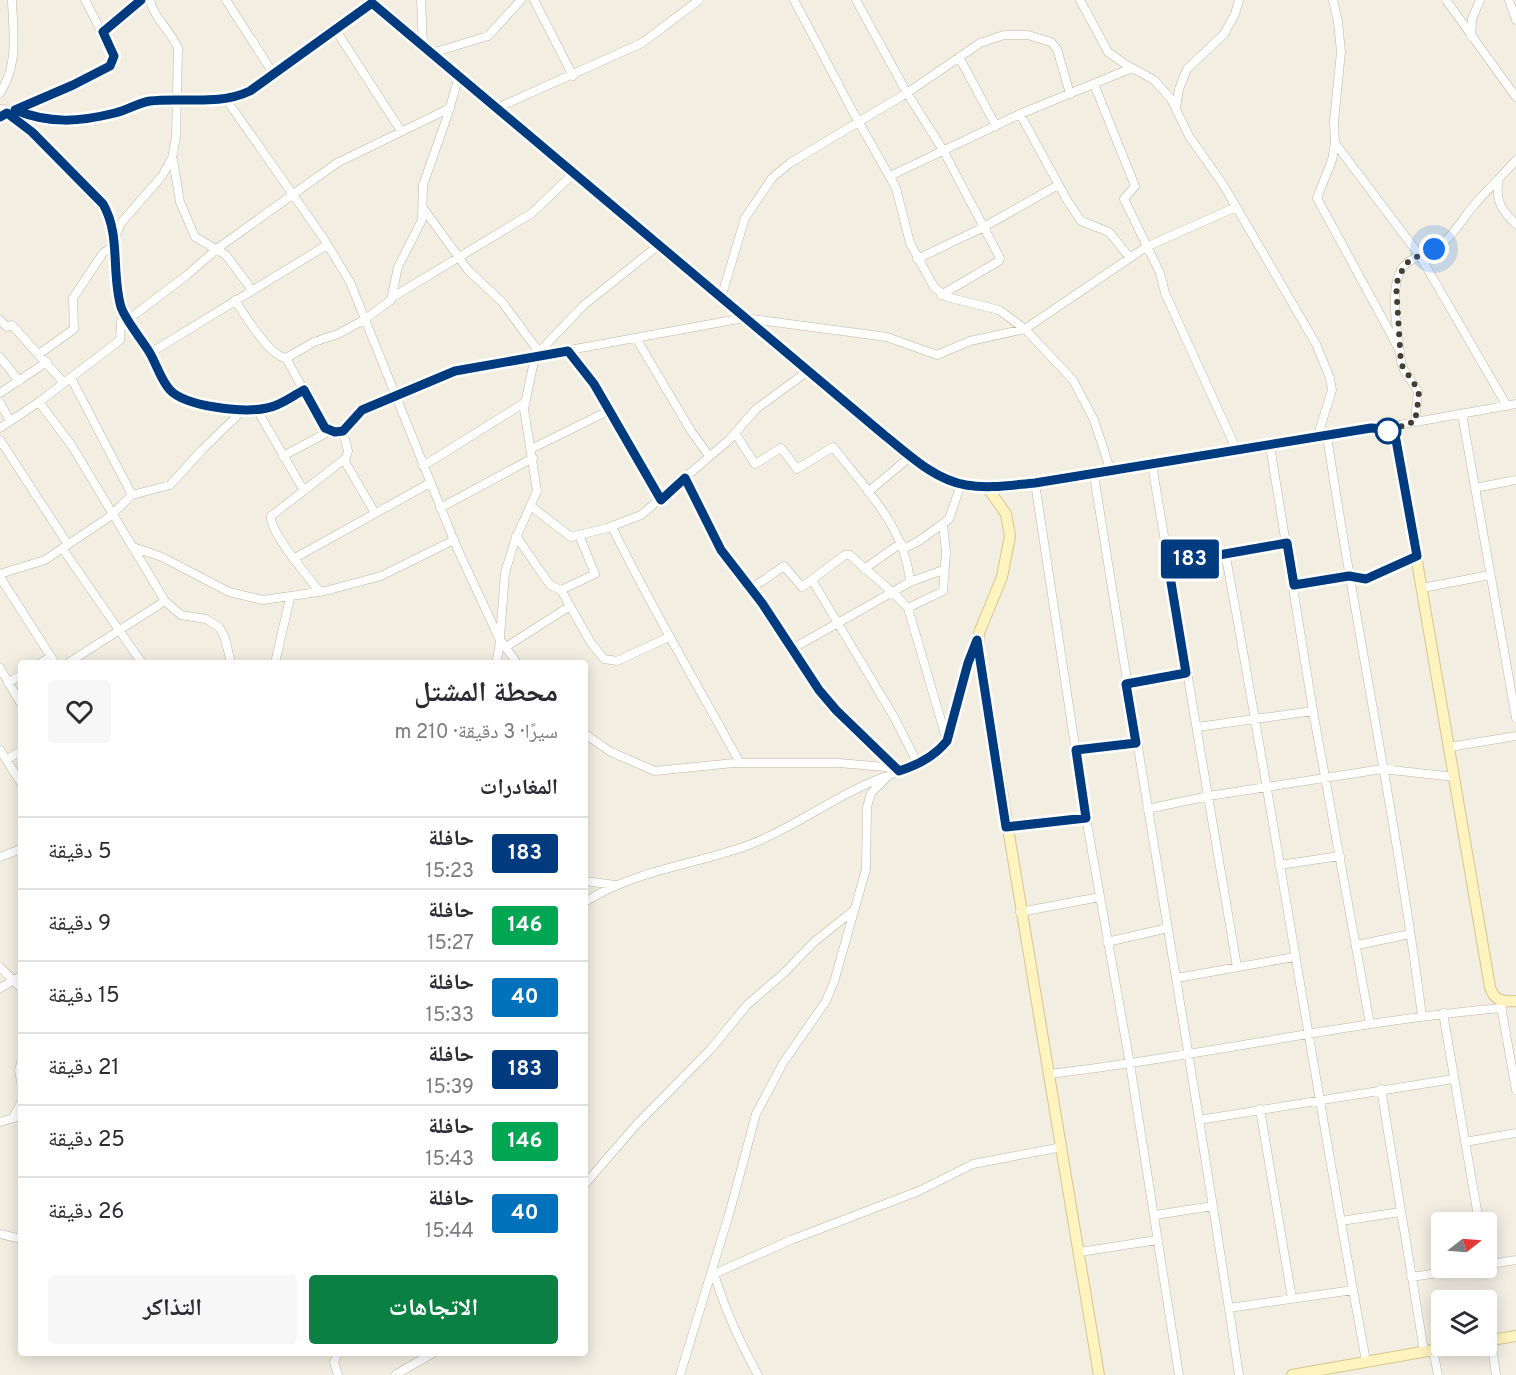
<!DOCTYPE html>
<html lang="ar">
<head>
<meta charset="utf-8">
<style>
  :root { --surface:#fff; --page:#f7f7f7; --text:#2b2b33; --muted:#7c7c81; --line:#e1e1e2; --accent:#0b8043 }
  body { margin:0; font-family:Overpass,"Noto Naskh Arabic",sans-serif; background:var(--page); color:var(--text); direction:rtl; height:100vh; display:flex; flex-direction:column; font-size:22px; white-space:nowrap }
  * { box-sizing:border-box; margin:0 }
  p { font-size:20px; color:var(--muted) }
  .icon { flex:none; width:33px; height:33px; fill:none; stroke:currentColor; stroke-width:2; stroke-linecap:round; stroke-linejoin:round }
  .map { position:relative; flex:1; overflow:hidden; direction:ltr }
  .side { position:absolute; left:18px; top:660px; width:570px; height:696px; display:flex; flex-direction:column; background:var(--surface); border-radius:6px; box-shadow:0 3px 15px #0003; direction:rtl }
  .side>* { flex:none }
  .badge { padding:0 12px; border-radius:4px; font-size:21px; line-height:39px }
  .needle { width:39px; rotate:73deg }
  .fabs { position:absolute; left:1431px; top:1212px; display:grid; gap:12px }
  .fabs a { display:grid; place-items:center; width:66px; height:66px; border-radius:6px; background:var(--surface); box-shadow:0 3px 15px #0003; font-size:30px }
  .you { position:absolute; width:30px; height:30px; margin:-15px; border:4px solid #fff; border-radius:50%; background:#1a73e8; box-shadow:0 0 0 9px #1a73e833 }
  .map>.badge { position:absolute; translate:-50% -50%; box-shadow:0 0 0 3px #fff }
  h2 { padding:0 30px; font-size:22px; line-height:54px }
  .round { display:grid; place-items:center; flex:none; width:63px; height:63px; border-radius:6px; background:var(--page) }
  .head { display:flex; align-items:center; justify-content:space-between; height:102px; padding:0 30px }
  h1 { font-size:28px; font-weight:800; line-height:45px }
  .cta { display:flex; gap:12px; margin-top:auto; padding:12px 30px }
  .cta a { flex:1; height:69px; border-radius:6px; background:var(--accent); color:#fff; font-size:24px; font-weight:800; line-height:69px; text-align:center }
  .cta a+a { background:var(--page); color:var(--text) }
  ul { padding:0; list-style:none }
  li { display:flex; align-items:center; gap:18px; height:72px; padding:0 30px; border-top:2px solid var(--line) }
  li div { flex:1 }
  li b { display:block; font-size:22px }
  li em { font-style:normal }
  li .badge { min-width:66px; font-weight:700; text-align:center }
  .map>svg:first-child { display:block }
</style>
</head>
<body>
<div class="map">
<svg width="1516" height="1375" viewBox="0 0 1516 1375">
  <rect width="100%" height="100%" fill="#f2eee2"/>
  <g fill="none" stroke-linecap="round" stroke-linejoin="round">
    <defs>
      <path id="street" d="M226,0L273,73
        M421,0L423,45
        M534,0L573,76
        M794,0L853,112L896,188L910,243L934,287L947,297L999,310L1025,329L1073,380L1094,420L1111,472
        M856,0L907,93L943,150L1000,258L999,261L941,295
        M1080,0L1108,52L1125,64L1154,80L1171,99L1189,136L1224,186L1316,344L1330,378L1332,390L1317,438
        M1333,0L1338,22L1341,52L1334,121L1335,143L1332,160L1317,198L1400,351
        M1446,0L1516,97
        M1509,0L1516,20
        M335,29L401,131
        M103,32L142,0
        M1471,36L1472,19L1480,0
        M432,53L488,36L521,0
        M959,57L996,126
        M1094,84L1135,186L1124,199L1160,273L1165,293L1237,451
        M0,93C19,64 13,33 12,0
        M226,99L324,239L350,282L457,548L499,638L517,663
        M497,108L642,43L699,0
        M1176,108L1179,89L1187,69L1224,34L1235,14L1239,0
        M0,109L15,110L31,116L59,121L115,113L148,102L222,100L250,91L372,3
        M7,113C34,133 95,185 108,214C112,221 113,229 114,236
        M1020,114L1067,200L1081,221L1109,232L1130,258
        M0,117L73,85L110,66L114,56L85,0
        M1335,143L1420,256L1507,406
        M173,160L180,202L195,237L226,255L252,290
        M890,176L1020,114L1132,68
        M1498,183C1496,202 1502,211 1516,224
        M423,208L468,270L502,302L539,352
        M917,259L984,227L1058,185
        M393,297L532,213L574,173
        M721,298L745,218L772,178L790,163L907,93L980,43L1004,35H1028L1051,42L1057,49L1070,94
        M235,300C245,315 269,356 286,358L314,342L338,334L364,320L391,300L398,267L422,220L423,185L447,117L459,76
        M126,315L170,390L192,401L241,412
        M129,319L187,275L218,248L337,163L450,108
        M0,320L7,327L12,325L64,383
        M636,338L691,431L709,456
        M568,351L594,384L661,500
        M150,353L327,245
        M39,354L74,329L73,298L103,253L114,246
        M0,357L19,381
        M286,358L323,425L335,432L346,429L362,410L455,371L744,318L887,337L937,355L970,341L1025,329L1146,247L1236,207
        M71,378L132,495
        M0,393L47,362
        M39,402L72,446L165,601L181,615L206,619L219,627L225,638L231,663
        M0,403L10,421
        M257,410L304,491
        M1462,414L1516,718
        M1415,422L1418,391L1404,370L1401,361C1398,337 1390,295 1399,274C1406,256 1430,254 1443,243C1456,232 1464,216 1475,204C1489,188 1503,175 1516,160
        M0,428L39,402L120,340L122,309L116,277L115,238L121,223L162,176L172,158L176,137L178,48C171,31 153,17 150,0
        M1382,428L1516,404
        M735,433L755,464L781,448L797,469L833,447C865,488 905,527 910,582
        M1327,436C1356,630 1397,822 1422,1016
        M0,440L67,543
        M1270,446L1313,711L1370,1024
        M531,449L610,410
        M283,456L330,431
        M344,460L375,513
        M1152,465L1237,967
        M423,466L524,403
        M1094,475C1141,775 1194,1074 1239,1375
        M685,479L721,550L762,603L819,690L836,710L899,771
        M1035,483L1086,818L1130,1064L1179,1375
        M1475,488L1516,480
        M868,492L911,456
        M531,506L571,537L607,528L641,515L729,440L756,409L808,371
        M440,508L533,458
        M612,527C651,607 697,684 740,763
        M516,536L550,585L561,590L591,643L604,659L617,661L669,637
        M133,547L162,557L229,592L263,600L325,591L381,576L454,540
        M62,548L142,663
        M903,549L919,541L949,519L961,484
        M1225,552C1275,821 1316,1092 1366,1361
        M293,559L430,483
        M1168,564L1287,543
        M864,569L901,543
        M0,574L45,560L109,517L132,495L170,485L203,449L241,412L272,407L304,390
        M0,577L55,663
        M812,580L894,717L918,764
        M1294,585L1349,576L1366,579L1417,557
        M752,588L784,566L802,587L845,555H850C869,573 890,588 908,608L943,591L946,552L943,524
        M1422,588L1490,575
        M561,590L595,574L579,535
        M320,592C309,578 269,532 271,516L346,458L348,451L343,431
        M908,608L947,741
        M506,647L570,606
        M792,649L910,582L943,570
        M40,663L51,657
        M68,663L165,601
        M275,663L290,598
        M496,663L499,650L505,573L515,540L537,491L524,409L535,356L584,305L659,245
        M0,668L21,704
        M8,683L21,675
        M1127,684L1186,673
        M1197,727L1313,711
        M585,734L611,752L655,771L734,763H839L897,768
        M1450,747L1516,736
        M0,750L21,783
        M1076,750L1135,743
        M6,760L21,751
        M1147,809L1209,796L1382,769L1455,777
        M1006,827L1086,818
        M0,857L21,849
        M1279,865L1340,856
        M585,881L615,885
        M585,902C635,870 694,865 749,845C796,827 837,794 884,777
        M1020,912L1100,897
        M1107,942L1168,928
        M1357,945L1410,934
        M0,967L21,988
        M1177,978L1294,957
        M0,988L21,976
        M1501,1006L1516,1090
        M1443,1013L1479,1222
        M21,1063L19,1070L21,1082
        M1049,1074C1200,1057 1350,1021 1502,1008
        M1381,1089L1424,1351
        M1260,1109L1292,1299
        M13,1118L21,1103
        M1199,1120L1453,1079
        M0,1122L21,1116
        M1465,1142L1516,1133
        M585,1184L637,1124L710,1050L747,1005L784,973L814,942L854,910
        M1155,1215L1213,1206
        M1341,1221L1400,1212
        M0,1234L21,1239
        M1080,1252L1157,1240
        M1486,1265L1516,1260
        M713,1270C724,1308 739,1341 758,1375
        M714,1274L791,1240L919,1191L973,1164L1062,1147
        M1411,1277L1473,1268
        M1229,1308L1353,1290
        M1491,1340L1496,1375
        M1433,1349L1438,1375
        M338,1353L334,1362L338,1375
        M395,1375L433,1353
        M680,1375L730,1211L756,1114L783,1063L826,1001L834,982L866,869L867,807L871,793L889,775L921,763L941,749L947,741L968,663L976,642"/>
      <path id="secondary" d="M369,0L883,434C907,453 934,480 965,485C988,489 1012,485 1035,483L1371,428C1384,428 1393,432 1397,445L1490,987C1494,1001 1503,1002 1516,1001
        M987,487L1006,514L1010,536L1002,577L979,633L978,648L1099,1375
        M1486,1341L1516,1336
        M1292,1375L1456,1346"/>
    </defs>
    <use href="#street" stroke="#bdb7a4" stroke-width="9"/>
    <use href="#secondary" stroke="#d4c78e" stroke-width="12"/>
    <use href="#street" stroke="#fff" stroke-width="8"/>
    <use href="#secondary" stroke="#fff4bf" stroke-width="10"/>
  </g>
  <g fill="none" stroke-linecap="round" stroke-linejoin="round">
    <defs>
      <path id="line" d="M0,117L7,113L32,132L103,204C121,235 111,273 121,307C126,321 140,337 148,350C156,362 160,379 170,390C186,407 245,413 267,408C280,406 292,396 304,390L325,428L335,432L343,431L362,410L455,371L568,351L594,384L661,500L685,478L721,550L762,603L819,690L836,710L899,771C918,765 935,756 947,741L968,663L977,640L1006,827L1086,818L1076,750L1136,743L1126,684L1186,673L1168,564L1287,543L1294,585L1349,576L1366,579L1417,556L1396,440C1389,431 1383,428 1371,428L1035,483C1012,485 988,489 966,485C934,480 907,453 883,434L372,3L250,91C218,106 184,97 150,101C138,103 127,110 115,113C79,122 50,124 15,110L73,85L110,66L114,56L103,32L141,0"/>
    </defs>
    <use href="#line" stroke="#fff" stroke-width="14"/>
    <use href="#line" stroke="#003b80" stroke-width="9"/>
    <path stroke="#433e32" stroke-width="6" stroke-dasharray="0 10.8" d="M1388,431L1394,437L1403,424L1415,422L1419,395L1417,388L1401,364L1396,284L1404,266L1410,260L1434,249"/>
  </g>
  <circle fill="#fff" stroke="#003b80" stroke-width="3" cx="1388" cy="431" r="12"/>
</svg>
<div class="fabs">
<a><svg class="needle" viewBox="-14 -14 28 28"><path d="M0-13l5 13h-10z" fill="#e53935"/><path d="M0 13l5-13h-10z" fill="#7c7c81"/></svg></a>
<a><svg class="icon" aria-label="layers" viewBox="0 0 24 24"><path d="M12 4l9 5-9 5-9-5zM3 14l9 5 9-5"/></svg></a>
</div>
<div class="you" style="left:1434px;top:249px"></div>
<b class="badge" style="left:1190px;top:559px;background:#003b80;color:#fff">183</b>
<section class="side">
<div class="head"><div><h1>محطة المشتل</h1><p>سيرًا · 3 دقيقة · 210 m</p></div><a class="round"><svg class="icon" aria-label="heart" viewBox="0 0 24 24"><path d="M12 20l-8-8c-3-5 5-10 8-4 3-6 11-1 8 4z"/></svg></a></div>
<h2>المغادرات</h2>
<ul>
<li><span class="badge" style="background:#003b80;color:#fff">183</span><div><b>حافلة</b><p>15:23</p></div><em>5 دقيقة</em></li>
<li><span class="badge" style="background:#00a651;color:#fff">146</span><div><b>حافلة</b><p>15:27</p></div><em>9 دقيقة</em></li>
<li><span class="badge" style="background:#0072bc;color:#fff">40</span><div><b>حافلة</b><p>15:33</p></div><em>15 دقيقة</em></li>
<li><span class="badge" style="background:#003b80;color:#fff">183</span><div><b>حافلة</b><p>15:39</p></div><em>21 دقيقة</em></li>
<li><span class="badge" style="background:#00a651;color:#fff">146</span><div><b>حافلة</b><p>15:43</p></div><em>25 دقيقة</em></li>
<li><span class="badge" style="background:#0072bc;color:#fff">40</span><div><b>حافلة</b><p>15:44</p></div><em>26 دقيقة</em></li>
</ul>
<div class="cta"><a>الاتجاهات</a><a>التذاكر</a></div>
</section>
</div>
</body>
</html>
